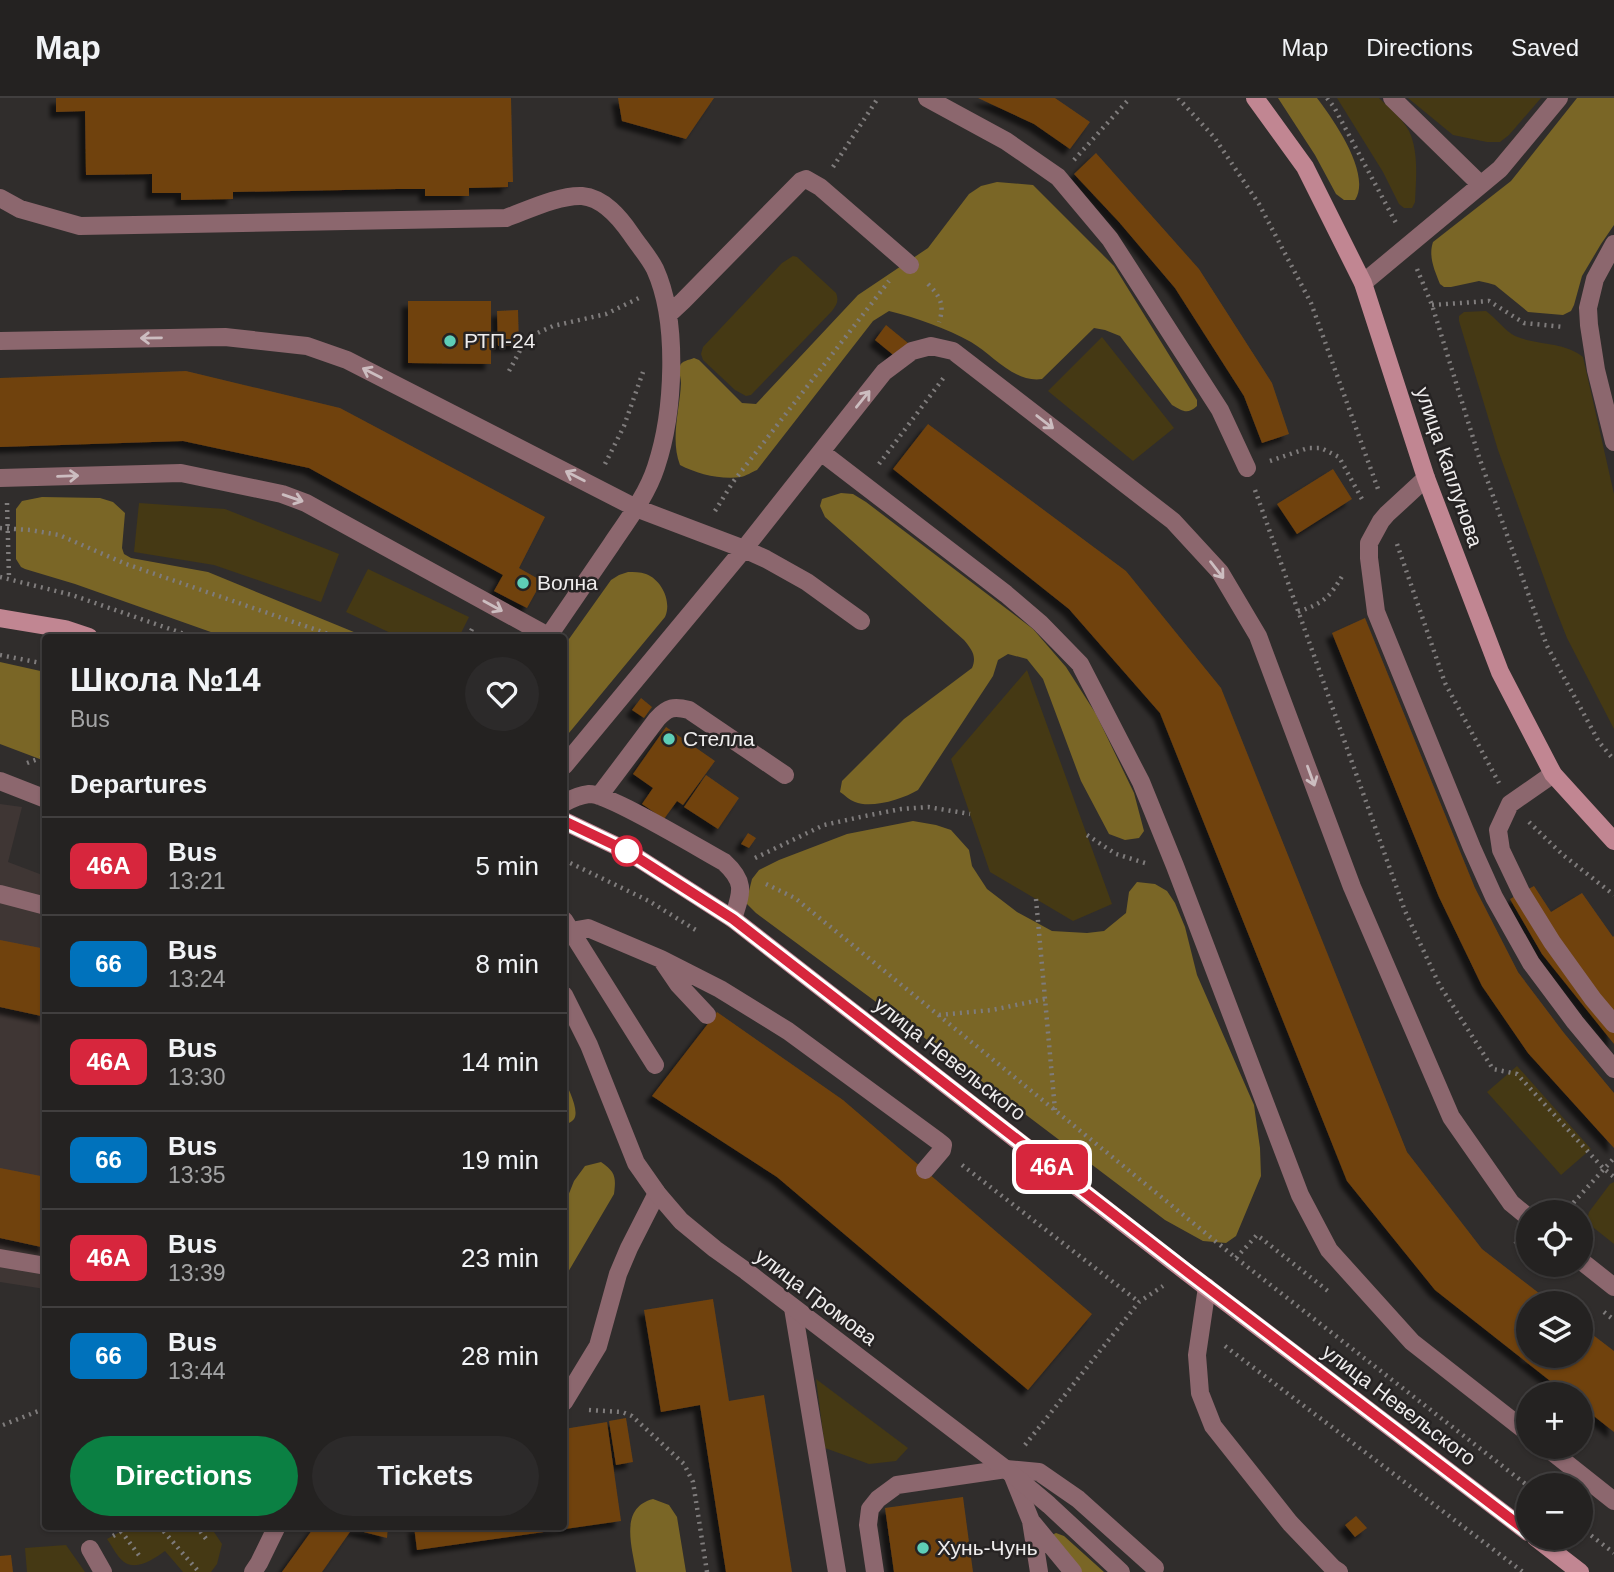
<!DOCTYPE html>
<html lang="en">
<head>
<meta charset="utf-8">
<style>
  :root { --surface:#242221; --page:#2c2a2a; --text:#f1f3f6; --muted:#a3a4a5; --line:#413f3f; --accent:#0b8043 }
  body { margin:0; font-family:Helvetica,sans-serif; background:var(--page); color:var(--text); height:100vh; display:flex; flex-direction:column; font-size:26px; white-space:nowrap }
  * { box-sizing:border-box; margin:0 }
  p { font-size:23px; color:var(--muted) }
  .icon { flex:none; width:38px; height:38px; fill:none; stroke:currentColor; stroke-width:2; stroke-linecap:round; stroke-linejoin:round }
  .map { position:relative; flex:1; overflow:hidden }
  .side { position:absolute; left:42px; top:536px; width:525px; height:896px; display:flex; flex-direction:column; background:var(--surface); border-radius:7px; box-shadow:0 2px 5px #0004,0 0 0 2px var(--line) }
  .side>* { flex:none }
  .badge { padding:0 14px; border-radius:10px; font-size:24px; line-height:46px }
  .buttons { position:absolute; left:1516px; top:1102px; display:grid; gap:14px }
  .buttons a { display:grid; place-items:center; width:77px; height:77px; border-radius:50%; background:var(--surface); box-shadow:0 2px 5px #0004,0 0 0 2px var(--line); font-size:35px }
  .map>.badge { position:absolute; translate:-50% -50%; box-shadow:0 0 0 4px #fff }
  h2 { padding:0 28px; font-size:26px; line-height:63px }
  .round { display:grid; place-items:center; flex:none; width:74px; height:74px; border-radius:37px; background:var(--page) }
  .head { display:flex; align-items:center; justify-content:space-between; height:119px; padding:0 28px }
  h1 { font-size:33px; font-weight:800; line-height:52px }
  .action { display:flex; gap:14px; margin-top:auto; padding:14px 28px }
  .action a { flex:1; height:80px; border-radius:42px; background:var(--accent); color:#fff; font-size:28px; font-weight:800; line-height:80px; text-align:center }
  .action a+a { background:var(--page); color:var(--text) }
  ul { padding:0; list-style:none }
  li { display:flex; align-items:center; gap:21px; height:98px; padding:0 28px; border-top:2px solid var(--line) }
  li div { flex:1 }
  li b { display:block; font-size:26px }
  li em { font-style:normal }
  li .badge { min-width:77px; font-weight:700; text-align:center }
  header { display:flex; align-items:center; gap:42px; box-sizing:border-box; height:98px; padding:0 35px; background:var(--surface); border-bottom:2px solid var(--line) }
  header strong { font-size:33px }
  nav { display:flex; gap:38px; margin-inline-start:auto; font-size:24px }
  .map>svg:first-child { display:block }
</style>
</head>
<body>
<header>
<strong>Map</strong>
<nav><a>Map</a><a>Directions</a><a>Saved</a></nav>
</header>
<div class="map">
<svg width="1614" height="1474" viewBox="0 0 1614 1474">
  <defs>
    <filter id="shadow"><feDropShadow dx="-6" dy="6" stdDeviation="2" flood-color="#0009"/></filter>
  </defs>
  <rect width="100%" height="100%" fill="#302d2c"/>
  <path fill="#3f3634" d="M0,706L22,709L8,764L45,778V1191L0,1184Z"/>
  <path fill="#453914" d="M1337,0H1379C1389,10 1402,20 1409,33C1419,54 1416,81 1415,104L1412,110H1404L1399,106L1383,74Z
    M1408,0H1541L1509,37L1500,44H1487L1453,37Z
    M793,158L797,159L836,195C839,203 837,206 832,213L751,297L746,298L735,292L703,262L701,256L703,249L782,165Z
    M1486,213C1496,220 1505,233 1515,238C1538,248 1563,243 1583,259L1614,396V631L1567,540L1552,502L1498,352L1459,223V218L1464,214Z
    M1102,239L1174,330L1133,363L1048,293Z
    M139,405L225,411L339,456L321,504L214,467L134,454Z
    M368,471L469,519L459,539H399L346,514Z
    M1027,572L1112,806L1073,823L990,774L951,661Z
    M1517,968L1591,1051L1561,1077L1487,994Z
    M1614,1084V1146L1589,1126L1587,1122L1589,1114L1610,1086Z
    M816,1281L908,1350L896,1363L869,1366L825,1350Z
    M131,1428H210L222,1446L217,1466L211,1474H183L165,1453C154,1461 137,1473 124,1464C117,1459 112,1448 107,1441Z
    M66,1447L85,1474H27L25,1450Z"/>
  <path fill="#7a6626" d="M1278,0H1317C1333,21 1372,76 1355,102H1344L1336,96L1315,57Z
    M1577,0H1614V127L1601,146L1582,178L1574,207L1571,213L1563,217L1528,214L1495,187L1488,185L1479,183L1451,189H1444L1440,186C1435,173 1428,159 1433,144L1511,83Z
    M997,84L1033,87L1114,168L1197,302V308C1187,317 1183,313 1172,307L1120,238L1105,232L1094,230L1042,281C1014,285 993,257 971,244C946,230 917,220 889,213L873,223L757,372C752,374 746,378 741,379C721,382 697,376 680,367C670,341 680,311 681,285C681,280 678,272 680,268C681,263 689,262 694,260L699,262L742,305L756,306L858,197L928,150L969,96L981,88Z
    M841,395L853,396L866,404L1033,531L1066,569L1096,616L1134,695L1144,733L1139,740L1125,742L1109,736L1081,683L1043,581L1027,561L1008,556L998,562L993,578L918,692C903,701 871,711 855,704C849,702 845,697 840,694L842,683L904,621L972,570C977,558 972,552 964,542L825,419L820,408L822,401Z
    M42,399L100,400L113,404L125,415L122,450L124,456L131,460L208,474L366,539H225L75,486L25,471L21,469L16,461V411L22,403Z
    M628,474C634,474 640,474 646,476C662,482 672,504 665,519L564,641V548L611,482L619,477Z
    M0,564L45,574V663L0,646Z
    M913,723L936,727L951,732L969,752L972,768L987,791L1017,814L1052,833L1087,835L1104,833L1126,815L1129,794L1137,784L1155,786L1167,793L1175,805L1185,829L1197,877L1254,1007L1260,1050L1261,1078L1236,1138L1226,1145L1203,1143L1165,1122L918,935L756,815L746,805L752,781L759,772L779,762L847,736Z
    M564,980C567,989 580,1012 574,1021C572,1024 567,1026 564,1027Z
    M601,1064C616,1074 616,1080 614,1096L564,1181V1108L574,1083L585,1068Z
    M653,1401L669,1407L677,1419L686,1474H636C632,1448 619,1410 653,1401Z
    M1056,1435L1064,1438L1104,1474H1078L1052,1437Z"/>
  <path fill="#6f4211" filter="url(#shadow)" d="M56,0H511L513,84H508V89L469,90V98H425V91H397L233,94V101L181,102V95H152V76L86,77L85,13L56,14Z
    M618,0H714L686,41L622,23Z
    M978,0H1055L1090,24L1070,51L1034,26Z
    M1096,55L1199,171L1272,285L1289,336L1262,345L1244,298L1175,190L1119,124L1074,76Z
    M408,203H491V266L408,265Z
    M518,212L519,247L498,248L497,213Z
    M886,227L908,245L897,260L875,242Z
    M186,273L340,310L545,419L519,470L542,483L527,510L494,493L503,477L309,370L183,343L0,349V280Z
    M928,326L1126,473L1221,590L1407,1054L1482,1151L1553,1206H1528V1258H1580V1227L1614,1253V1334L1580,1307V1297H1568L1435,1192L1347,1083L1160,615L1069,511L893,371Z
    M1333,371L1352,401L1297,436L1277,406Z
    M1365,520L1475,790L1518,874L1564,935L1614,995V1050L1528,955L1482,888L1439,799L1332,535Z
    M641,600L652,609L644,620L632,612Z
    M666,629L715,663L683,707L677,703L664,721L642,706L653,690L633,676Z
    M706,677L739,700L718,731L684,709Z
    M748,735L756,740L749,750L741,746Z
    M1534,788L1551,814L1582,795L1613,839L1614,838V946L1542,856L1510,801Z
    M0,842L46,851V919L0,909Z
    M717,914L843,1002L1092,1216L1028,1292L777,1079L652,998Z
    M0,1070L46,1079V1150L0,1140Z
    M713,1201L729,1303L764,1297L792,1474H726L700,1307L661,1314L644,1212Z
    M626,1320L633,1364L616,1367L609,1323Z
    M607,1324L621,1423L417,1452L414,1428H564V1331Z
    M963,1399L973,1474H894L885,1410Z
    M1356,1418L1367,1430L1355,1439L1345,1427Z
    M315,1428H388L387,1440L352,1431L322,1474H282Z
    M11,1457L13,1474H0V1458Z"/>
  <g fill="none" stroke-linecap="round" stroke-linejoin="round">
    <path stroke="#7f7c7c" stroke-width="4.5" stroke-dasharray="2 5" stroke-linecap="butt" d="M1178,0L1214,39L1259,106L1311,205L1378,391
      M1327,0L1334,9L1396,125
      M1074,62L1130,0
      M833,69L878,0
      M1417,171L1432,207L1479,359L1547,548L1599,644L1614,662
      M928,186C940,198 945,207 939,224
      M1432,207L1489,203L1524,225L1564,229
      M509,273L522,249L533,237L553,228L606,216L639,200
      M1270,363L1308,350H1321L1339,359L1363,403
      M605,366L624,328L643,274
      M879,366L945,278
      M1255,392L1405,813L1439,886L1493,971L1517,976L1603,1070L1614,1079
      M7,405L9,480
      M715,413L733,384L889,183
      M0,430L30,432L59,437L126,466L337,539
      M1397,446L1445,585L1499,685
      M0,479L72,497L193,539
      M1298,514C1325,504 1329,500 1344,475
      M468,539L474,527
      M0,557L46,566
      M27,665L46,658
      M1529,724L1563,757L1614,797
      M1087,737L1116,756L1145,765
      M755,760L824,727L865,718L901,711L928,709L970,716
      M564,762L649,803L699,834
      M766,786L795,800L1236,1160L1528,1388
      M1036,801L1055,1012
      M939,917L992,912L1045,901
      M962,1067L1139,1204
      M1564,1115L1614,1060
      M1515,1143L1528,1154
      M1236,1160L1257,1137L1328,1193
      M1545,1167L1558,1178
      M1604,1214L1614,1222
      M1225,1248L1523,1474
      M589,1312L622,1314L632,1318L684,1366L693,1384L707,1474
      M3,1327L46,1310
      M1025,1347L1139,1204L1163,1188
      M159,1428L199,1474
      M196,1428L207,1442
      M1580,1429L1614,1455
      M121,1433L141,1460
      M113,1438L131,1428"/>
    <path stroke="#8c676e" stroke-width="18" d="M927,0L1006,43L1058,79L1110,141L1220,312L1247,370
      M1392,0L1481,87
      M0,100L20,111L80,128L506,120C528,112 559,97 582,98C604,100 620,120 631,136C639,148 649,159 655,171C679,224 674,315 656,369C647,397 627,423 611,447C590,478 569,508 548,539
      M1614,146L1595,181L1588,210L1589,227L1596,272L1614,344
      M1363,185L1500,71L1559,0
      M668,217L683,203L801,83L806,81L820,89L910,167
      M0,243L225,239L307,248L347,262L636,410L744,451L766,461L807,484L861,523
      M821,354L1006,496L1040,525L1080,566L1141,684L1175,768L1300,1097L1329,1152L1412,1244L1528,1335
      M0,380L181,375L282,396L306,405L548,538
      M1426,380L1387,416L1381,423L1369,445V460L1376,514L1472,750L1494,799L1531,865L1575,924L1614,971
      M564,668L744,451L884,274L912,253L931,248L953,253L1173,423L1220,474L1258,538L1352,789L1451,1019L1511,1105L1528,1119
      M1553,676L1510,706L1498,732L1501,752L1521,794L1552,844L1593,901L1614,926
      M0,683L46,701
      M599,698L657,621C668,609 674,608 689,612L785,677
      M564,705C571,701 580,697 589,696C608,695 702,752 724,764C747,785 741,795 733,821
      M0,796L46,808
      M564,822L655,967
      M571,833L588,830L661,861L678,886L707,917
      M661,861L720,891L788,933L938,1043L943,1047L942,1052L925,1072
      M0,1160L46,1168
      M1580,1162L1614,1189
      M1207,1189L1197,1257L1200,1295L1213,1328L1290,1425L1333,1470L1339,1474
      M793,1210L837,1474
      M564,1304L598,1248L618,1176L629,1150L657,1095
      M1546,1349L1614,1403
      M1012,1376L1031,1423L1039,1474
      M1031,1423L1073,1474
      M253,1474L259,1465L277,1428
      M875,1474L868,1427L870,1411L878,1401L897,1387L1006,1371L1039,1374L1078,1401L1155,1470"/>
    <path stroke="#8c676e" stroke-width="18" d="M564,897L589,947L636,1065L657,1095L681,1123L715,1151L746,1173L1012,1376L1049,1407L1121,1474
      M90,1451L103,1474"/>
    <path stroke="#c18692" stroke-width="18" d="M1255,0L1305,69L1363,185L1426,380L1500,574L1553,676L1614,743
      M0,520L65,531L89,539
      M564,723L627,753L733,821L1189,1176L1528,1434
      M1536,1440L1580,1474"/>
  </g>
  <defs><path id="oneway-shaft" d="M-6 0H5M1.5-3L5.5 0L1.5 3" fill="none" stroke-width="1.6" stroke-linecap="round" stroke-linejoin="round" transform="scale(1.75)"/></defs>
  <g stroke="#ccbdc0">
    <use href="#oneway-shaft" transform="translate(151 240) rotate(179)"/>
    <use href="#oneway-shaft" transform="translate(372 275) rotate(-153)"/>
    <use href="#oneway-shaft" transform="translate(863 301) rotate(-51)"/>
    <use href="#oneway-shaft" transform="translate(1045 324) rotate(38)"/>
    <use href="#oneway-shaft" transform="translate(68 378) rotate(-2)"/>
    <use href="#oneway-shaft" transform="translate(575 378) rotate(-153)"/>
    <use href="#oneway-shaft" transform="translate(293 400) rotate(19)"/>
    <use href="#oneway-shaft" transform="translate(1217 472) rotate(52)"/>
    <use href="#oneway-shaft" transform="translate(493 508) rotate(29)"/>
    <use href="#oneway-shaft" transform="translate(1311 678) rotate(70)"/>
  </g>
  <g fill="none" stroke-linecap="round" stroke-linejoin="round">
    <defs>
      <path id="line" d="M564,723L627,753L733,821L1189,1175L1528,1434"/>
    </defs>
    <use href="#line" stroke="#fff" stroke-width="16"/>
    <use href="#line" stroke="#d7263d" stroke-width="10"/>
  </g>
  <g fill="#5eceb7" stroke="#262323" stroke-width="2.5">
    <circle cx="450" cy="243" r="7"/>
    <circle cx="523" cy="485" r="7"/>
    <circle cx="669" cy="641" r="7"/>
    <circle cx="923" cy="1450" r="7"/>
  </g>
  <circle fill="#fff" stroke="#d7263d" stroke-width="3.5" cx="627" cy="753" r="14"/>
  <g text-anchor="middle" stroke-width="5" stroke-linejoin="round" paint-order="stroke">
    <g font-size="21" fill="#eeecec" stroke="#262323" text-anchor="start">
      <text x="464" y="250">РТП-24</text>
      <text x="537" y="492">Волна</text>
      <text x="683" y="648">Стелла</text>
      <text x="937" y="1457">Хунь-Чунь</text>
    </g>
    <g font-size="21" fill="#eeecec" stroke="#262323">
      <text transform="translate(1449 369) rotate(71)" y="7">улица Каплунова</text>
      <text transform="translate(950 961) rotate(38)" y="7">улица Невельского</text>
      <text transform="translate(816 1199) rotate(37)" y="7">улица Громова</text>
      <text transform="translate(1399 1307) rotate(37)" y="7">улица Невельского</text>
    </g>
  </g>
</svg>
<div class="buttons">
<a><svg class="icon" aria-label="locate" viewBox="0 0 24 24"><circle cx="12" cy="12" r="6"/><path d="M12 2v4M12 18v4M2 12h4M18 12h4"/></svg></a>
<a><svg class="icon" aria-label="layers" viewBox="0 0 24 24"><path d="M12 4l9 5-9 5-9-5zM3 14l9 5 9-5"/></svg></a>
<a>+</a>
<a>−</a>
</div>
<b class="badge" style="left:1052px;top:1069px;background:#d7263d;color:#fff">46А</b>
<section class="side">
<div class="head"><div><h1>Школа №14</h1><p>Bus</p></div><a class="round"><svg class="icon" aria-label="heart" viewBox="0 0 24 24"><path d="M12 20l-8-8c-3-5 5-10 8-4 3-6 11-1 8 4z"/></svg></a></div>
<h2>Departures</h2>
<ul>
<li><span class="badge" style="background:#d7263d;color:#fff">46А</span><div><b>Bus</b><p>13:21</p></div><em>5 min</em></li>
<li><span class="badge" style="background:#0072bc;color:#fff">66</span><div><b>Bus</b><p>13:24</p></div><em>8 min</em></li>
<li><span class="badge" style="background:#d7263d;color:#fff">46А</span><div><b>Bus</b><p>13:30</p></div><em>14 min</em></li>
<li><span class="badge" style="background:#0072bc;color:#fff">66</span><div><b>Bus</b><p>13:35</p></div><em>19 min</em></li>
<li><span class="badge" style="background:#d7263d;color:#fff">46А</span><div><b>Bus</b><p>13:39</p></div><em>23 min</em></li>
<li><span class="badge" style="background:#0072bc;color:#fff">66</span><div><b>Bus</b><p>13:44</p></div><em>28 min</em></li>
</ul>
<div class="action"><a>Directions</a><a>Tickets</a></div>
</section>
</div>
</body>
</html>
